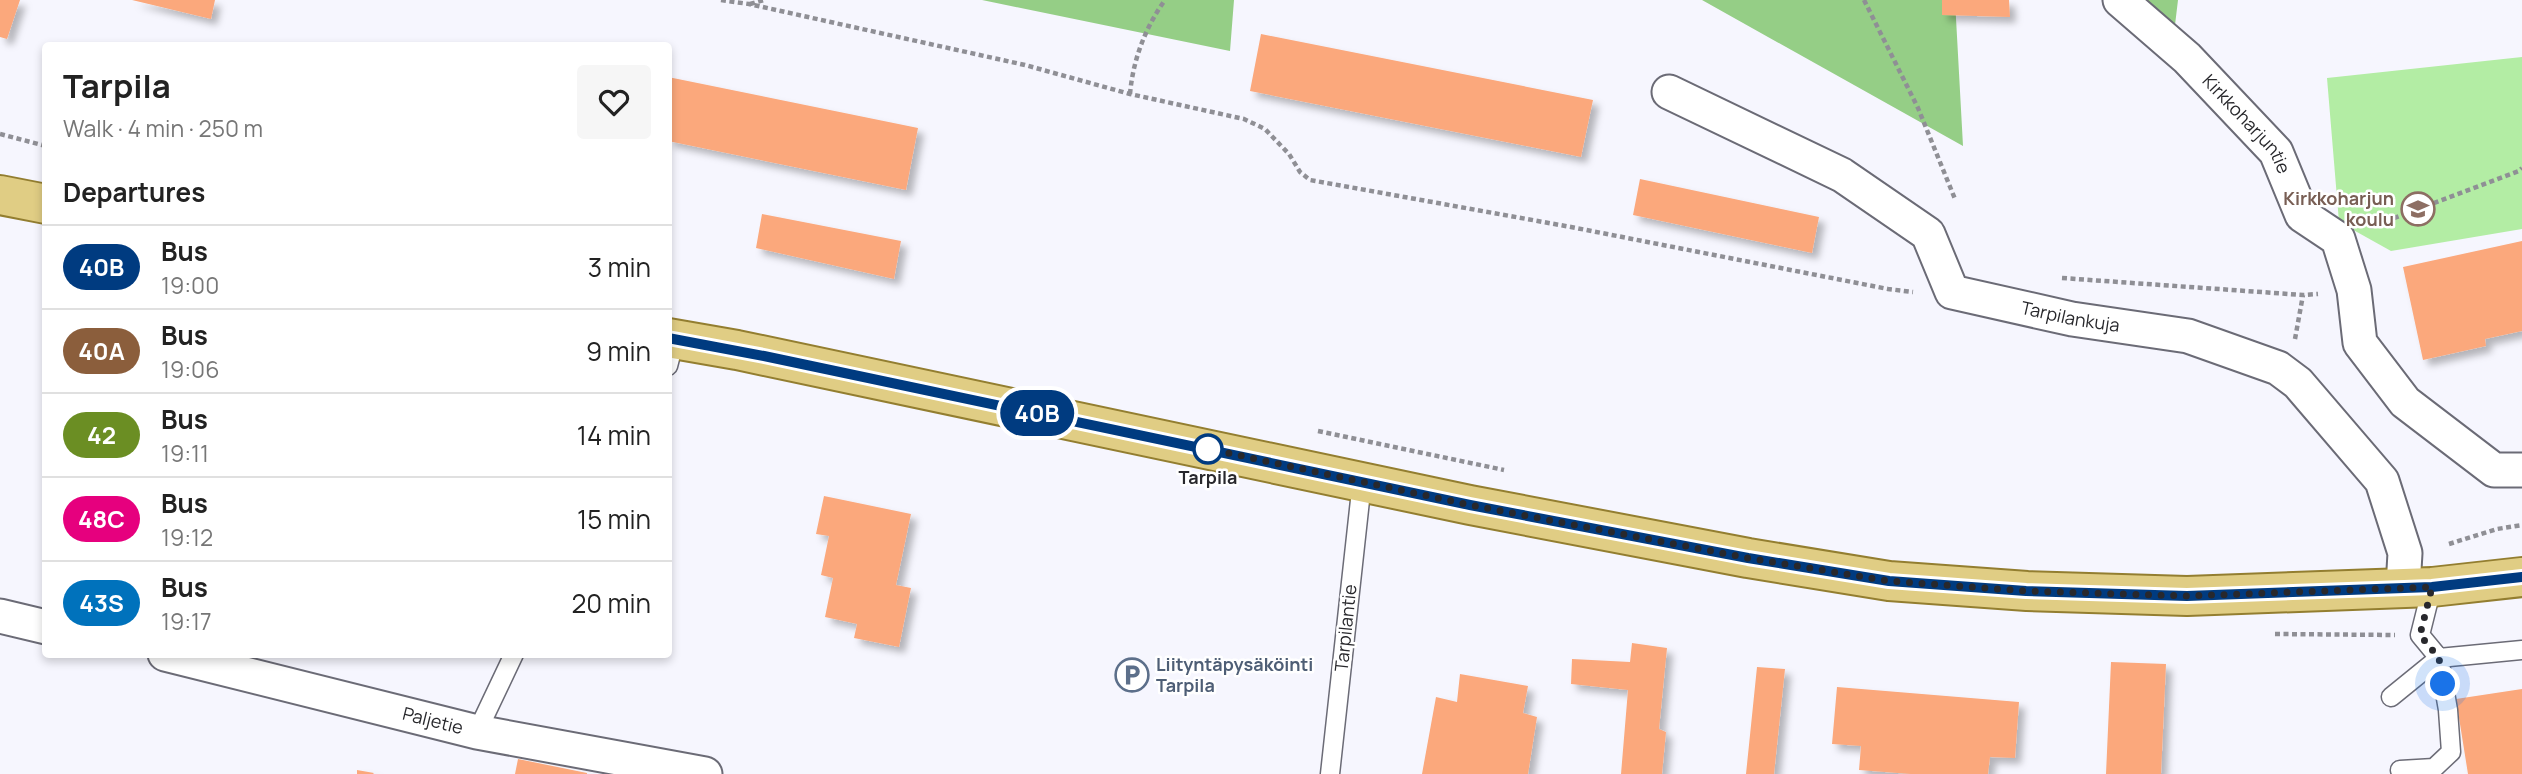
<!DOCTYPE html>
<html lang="en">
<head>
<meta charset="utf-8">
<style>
  :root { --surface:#fff; --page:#f6f6f6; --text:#222; --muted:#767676; --line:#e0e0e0 }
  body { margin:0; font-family:Manrope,sans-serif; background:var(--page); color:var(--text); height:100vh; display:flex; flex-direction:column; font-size:26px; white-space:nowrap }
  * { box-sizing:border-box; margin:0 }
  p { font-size:23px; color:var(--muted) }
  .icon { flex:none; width:38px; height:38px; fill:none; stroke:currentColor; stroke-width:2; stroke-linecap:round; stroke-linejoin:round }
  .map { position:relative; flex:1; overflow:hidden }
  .panel { position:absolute; left:42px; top:42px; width:630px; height:616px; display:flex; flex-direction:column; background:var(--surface); border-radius:7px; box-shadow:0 4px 10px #0003 }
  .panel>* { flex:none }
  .badge { padding:0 14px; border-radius:23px; font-size:24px; line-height:46px }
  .you { position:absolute; width:35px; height:35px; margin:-18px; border:5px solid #fff; border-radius:50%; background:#1a73e8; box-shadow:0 0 0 10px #1a73e833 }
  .map>.badge { position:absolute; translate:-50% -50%; box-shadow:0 0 0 4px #fff }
  h2 { padding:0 21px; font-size:26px; line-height:63px }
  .round { display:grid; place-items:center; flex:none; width:74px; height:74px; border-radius:7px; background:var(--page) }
  .head { display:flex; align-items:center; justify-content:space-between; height:119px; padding:0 21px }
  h1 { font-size:33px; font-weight:700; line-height:52px }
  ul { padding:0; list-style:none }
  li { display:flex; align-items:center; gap:21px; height:84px; padding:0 21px; border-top:2px solid var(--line) }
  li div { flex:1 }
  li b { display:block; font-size:26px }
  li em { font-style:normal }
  li .badge { min-width:77px; font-weight:700; text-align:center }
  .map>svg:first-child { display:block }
</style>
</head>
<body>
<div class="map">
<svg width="2522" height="774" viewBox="0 0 2522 774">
  <defs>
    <filter id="shadow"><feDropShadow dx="6" dy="6" stdDeviation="3.5" flood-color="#0004"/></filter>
  </defs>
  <rect width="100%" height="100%" fill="#f6f6fe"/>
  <path fill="#b3eda4" d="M2522,57V229L2391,251L2339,222L2327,78Z"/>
  <path fill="#95ce86" d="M982,0H1234L1230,51Z
    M1702,0H1955L1963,146Z
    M2140,0H2178L2175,25Z"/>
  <path fill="#fba87c" filter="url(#shadow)" d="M0,0H20L7,39L0,37Z
    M132,0H215L211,19Z
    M1942,0H2009L2010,17L1942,15Z
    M1261,34L1593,100L1581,157L1250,91Z
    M668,77L918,128L906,190L668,141Z
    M1640,179L1819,217L1812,253L1633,215Z
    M762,214L901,241L894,279L756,248Z
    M2522,241V331L2485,339L2486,346L2423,360L2403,267Z
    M824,496L911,514L896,585L911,588L899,647L854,638L857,624L825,617L833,578L821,575L829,536L816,534Z
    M1632,643L1667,648L1659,729L1666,732L1662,774H1621L1628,690L1571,684L1572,659L1630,662Z
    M2111,662L2166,664L2161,774H2106Z
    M1757,667L1785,669L1774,774H1746Z
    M1460,674L1528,686L1523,713L1537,717L1528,774H1422L1436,697L1457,702Z
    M1837,687L2019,702L2015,758L1990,757L1988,774H1911L1859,770L1861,746L1832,744Z
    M2522,689V774H2468L2456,699Z
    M518,759L587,773V774H515Z
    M357,770L374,773L373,774H357Z"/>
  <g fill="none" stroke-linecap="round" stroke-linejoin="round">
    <defs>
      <path id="service" d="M668,366L675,339
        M2391,697L2439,658L2522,650
        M477,732L514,654
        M2400,770L2434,768L2451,752L2448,710L2439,658L2420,635L2432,587
        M1330,774L1362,482"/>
      <g id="minor">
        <path id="s1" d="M2120,0L2187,58L2276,152L2302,215L2338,239L2354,290L2360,343L2405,402L2494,470H2522"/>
        <path id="s2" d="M1669,92L1842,175L1928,234L1952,292L2072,319L2188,336L2278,368L2298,383L2382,481L2405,553L2403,587"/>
        <path d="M0,616L46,627"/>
        <path id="s3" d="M165,654L477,732L705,774"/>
      </g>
      <path id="primary" d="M0,195L46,204
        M668,338L737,350L1470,505L1748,558L1889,581L2027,591L2187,596L2432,587L2522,577"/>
    </defs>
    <use href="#service" stroke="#6b6b76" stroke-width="21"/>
    <use href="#minor" stroke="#6b6b76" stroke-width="37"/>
    <use href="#primary" stroke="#937e30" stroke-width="42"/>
    <path stroke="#8f8f95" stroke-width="4.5" stroke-dasharray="5 3.5" stroke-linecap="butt" d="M721,0L749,4L1025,65L1130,94L1244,119L1265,129L1289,154L1300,172L1310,180L1571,227L1888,289L1913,292
      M1864,0L1918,108L1955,199
      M750,4L764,0
      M1130,94C1133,60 1145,28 1165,0
      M0,134L46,146
      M2370,227L2519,171L2522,168
      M2062,278L2303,295L2318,294
      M2295,339L2303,295
      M1318,431L1504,470
      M2449,544L2497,529L2522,525
      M2275,634L2395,635"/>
    <use href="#service" stroke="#fff" stroke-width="18"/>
    <use href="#minor" stroke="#fff" stroke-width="33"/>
    <use href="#primary" stroke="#e0cd84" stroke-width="38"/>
  </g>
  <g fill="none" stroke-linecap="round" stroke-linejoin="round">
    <defs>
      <path id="line" d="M668,338L764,356L1470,505L1748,558L1889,581L2026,591L2187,596L2432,587L2522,577"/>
    </defs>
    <use href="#line" stroke="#fff" stroke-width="16"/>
    <use href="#line" stroke="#003b80" stroke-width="10"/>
    <path stroke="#28282c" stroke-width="7" stroke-dasharray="0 12.6" d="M1208,449L1200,447L1470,505L1748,558L1889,581L2026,591L2187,596L2432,587L2420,635L2439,658L2443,684"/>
  </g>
  <defs>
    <symbol id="school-ring" viewBox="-11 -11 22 22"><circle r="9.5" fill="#fff" stroke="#8d6e63" stroke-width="1.5"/><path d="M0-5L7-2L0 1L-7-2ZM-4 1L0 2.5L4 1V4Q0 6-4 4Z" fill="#8d6e63"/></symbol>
    <symbol id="parking-ring" viewBox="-11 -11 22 22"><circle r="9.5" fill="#fff" stroke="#5c6f8a" stroke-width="1.5"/><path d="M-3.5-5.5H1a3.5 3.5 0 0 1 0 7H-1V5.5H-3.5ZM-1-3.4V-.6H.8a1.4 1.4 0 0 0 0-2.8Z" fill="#5c6f8a"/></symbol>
  </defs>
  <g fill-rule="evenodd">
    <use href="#school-ring" x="2399" y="190" width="38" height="38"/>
    <use href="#parking-ring" x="1113" y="656" width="38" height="38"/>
  </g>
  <circle fill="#fff" stroke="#003b80" stroke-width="3.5" cx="1208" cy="449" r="14"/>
  <g text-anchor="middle" stroke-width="5" stroke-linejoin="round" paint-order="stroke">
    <g font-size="18" fill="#28282c" stroke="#fff">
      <text dy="6" stroke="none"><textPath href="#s1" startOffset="178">Kirkkoharjuntie</textPath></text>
      <text dy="6" stroke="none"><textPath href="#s2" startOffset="480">Tarpilankuja</textPath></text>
      <text transform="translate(1346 628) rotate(-84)" y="6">Tarpilantie</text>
      <text dy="6" stroke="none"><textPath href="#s3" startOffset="276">Paljetie</textPath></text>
    </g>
    <g font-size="18" font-weight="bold" fill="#785e54" stroke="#fff" text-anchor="end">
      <text x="2394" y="205">Kirkkoharjun<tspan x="2394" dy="21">koulu</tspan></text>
    </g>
    <g font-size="18" font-weight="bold" fill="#28282c" stroke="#fff">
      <text x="1208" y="484">Tarpila</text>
    </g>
    <g font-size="18" font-weight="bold" fill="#4e5e75" stroke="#fff" text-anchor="start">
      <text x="1156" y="671">Liityntäpysäköinti<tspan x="1156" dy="21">Tarpila</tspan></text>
    </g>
  </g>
</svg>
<div class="you" style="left:2443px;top:684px"></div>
<b class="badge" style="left:1037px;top:413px;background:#003b80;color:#fff">40B</b>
<section class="panel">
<div class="head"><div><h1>Tarpila</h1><p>Walk · 4 min · 250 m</p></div><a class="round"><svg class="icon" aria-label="heart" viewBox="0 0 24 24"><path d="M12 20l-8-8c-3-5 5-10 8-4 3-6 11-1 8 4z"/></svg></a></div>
<h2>Departures</h2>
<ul>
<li><span class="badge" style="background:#003b80;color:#fff">40B</span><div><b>Bus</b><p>19:00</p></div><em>3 min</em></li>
<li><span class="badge" style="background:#8b5e3c;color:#fff">40A</span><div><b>Bus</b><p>19:06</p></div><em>9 min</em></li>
<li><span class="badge" style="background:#6b8e23;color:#fff">42</span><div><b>Bus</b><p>19:11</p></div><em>14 min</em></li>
<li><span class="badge" style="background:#e6007e;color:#fff">48C</span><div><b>Bus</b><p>19:12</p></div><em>15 min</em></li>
<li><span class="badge" style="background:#0072bc;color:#fff">43S</span><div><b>Bus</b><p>19:17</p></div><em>20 min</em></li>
</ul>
</section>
</div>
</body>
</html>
